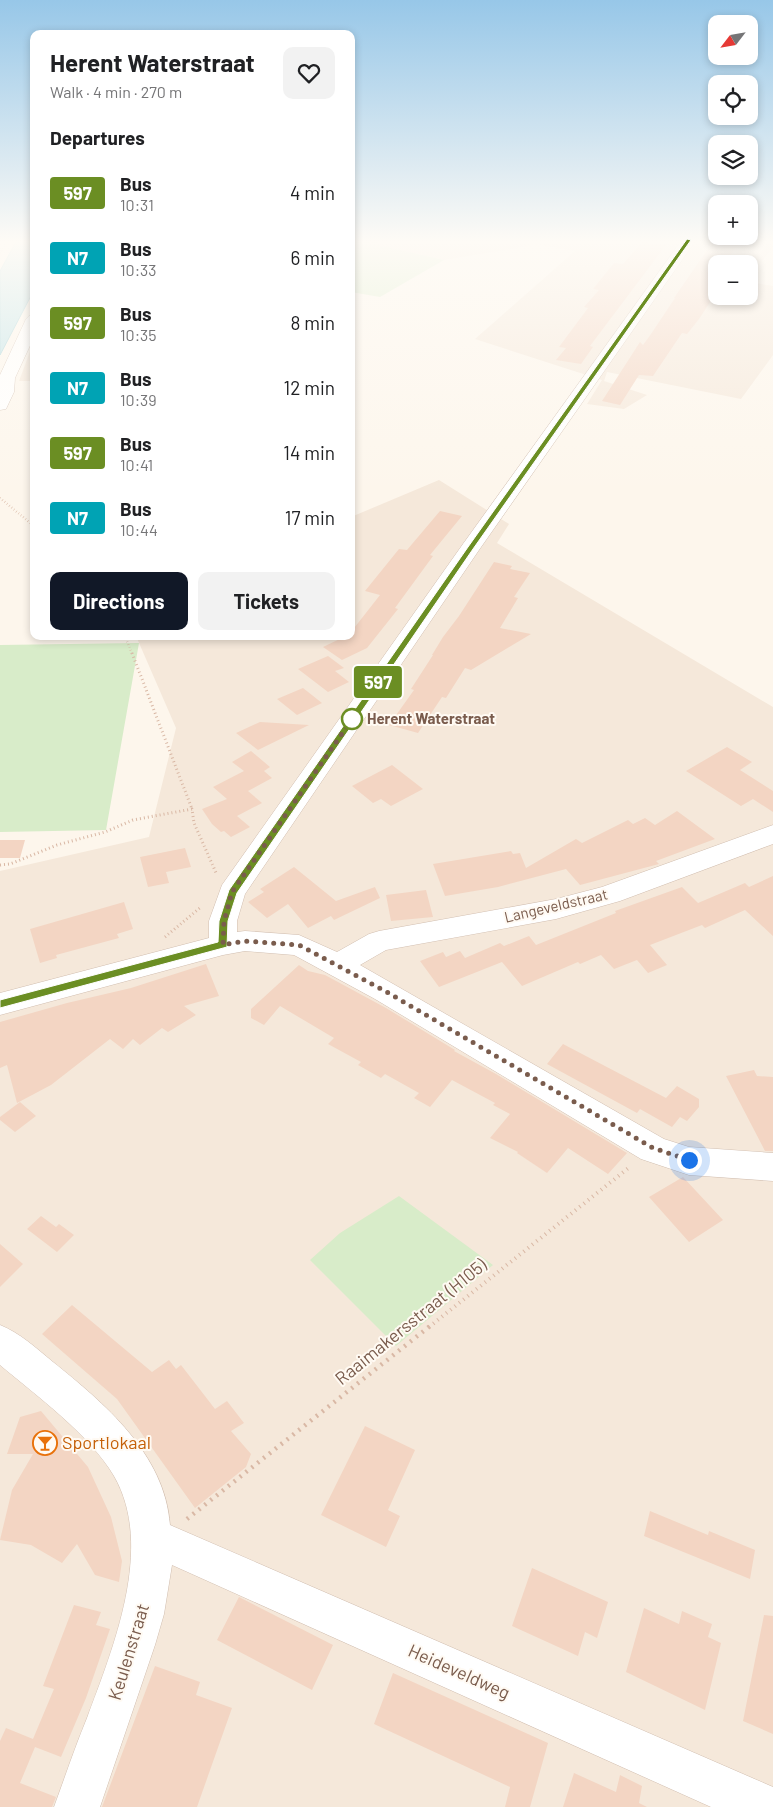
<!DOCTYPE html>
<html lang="en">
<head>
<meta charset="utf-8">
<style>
  :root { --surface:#fff; --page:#f2f2f2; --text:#202124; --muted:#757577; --accent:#111827 }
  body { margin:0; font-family:Barlow,sans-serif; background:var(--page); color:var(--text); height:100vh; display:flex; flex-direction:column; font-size:19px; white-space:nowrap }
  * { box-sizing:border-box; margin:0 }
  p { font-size:16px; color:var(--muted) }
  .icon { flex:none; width:28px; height:28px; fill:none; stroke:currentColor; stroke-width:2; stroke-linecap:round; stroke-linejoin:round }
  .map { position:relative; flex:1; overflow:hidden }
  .side { position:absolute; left:30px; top:30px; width:325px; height:610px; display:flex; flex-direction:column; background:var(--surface); border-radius:10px; box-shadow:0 2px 8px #0003 }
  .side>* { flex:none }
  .badge { padding:0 10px; border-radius:4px; font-size:18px; line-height:32px }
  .needle { width:32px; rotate:239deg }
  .buttons { position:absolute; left:708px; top:15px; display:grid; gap:10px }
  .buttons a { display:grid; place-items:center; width:50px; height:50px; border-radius:10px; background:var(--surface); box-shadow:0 2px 8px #0003; font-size:25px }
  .you { position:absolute; width:25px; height:25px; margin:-12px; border:4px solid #fff; border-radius:50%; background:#1a73e8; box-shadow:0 0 0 8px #1a73e833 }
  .map>.badge { position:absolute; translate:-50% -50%; box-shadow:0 0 0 2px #fff }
  h2 { padding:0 20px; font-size:19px; line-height:45px }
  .round { display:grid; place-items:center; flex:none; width:52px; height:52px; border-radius:10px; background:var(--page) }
  .overview { display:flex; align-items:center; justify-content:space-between; height:85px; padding:0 20px }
  h1 { font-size:24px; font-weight:700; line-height:38px }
  .button { display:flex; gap:10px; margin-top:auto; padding:10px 20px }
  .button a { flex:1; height:58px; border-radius:10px; background:var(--accent); color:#fff; font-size:20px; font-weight:700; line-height:58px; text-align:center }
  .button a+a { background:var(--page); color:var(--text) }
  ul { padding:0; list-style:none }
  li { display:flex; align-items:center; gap:15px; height:65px; padding:0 20px }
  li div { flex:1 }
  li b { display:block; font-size:19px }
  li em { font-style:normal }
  li .badge { min-width:55px; font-weight:700; text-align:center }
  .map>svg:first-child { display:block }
</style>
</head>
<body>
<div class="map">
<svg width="773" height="1807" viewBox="0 0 773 1807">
  <rect width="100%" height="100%" fill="#fdf6ec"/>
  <path fill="#f5e8da" d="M374,240H536L529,246L444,260L379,245Z
    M545,240H773V247L749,277V264H716V296H749V282L773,286V355L741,399L607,372L604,381L647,395L624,409L587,404L602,380L475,339L575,251L540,245Z
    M34,341V381H19Z
    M439,480L509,524L497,543L773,707V1807H0V871L149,837L176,728L136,636H351V517Z"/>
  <path fill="#d8ecc9" d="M351,240H374L379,245L444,260L380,297L351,292Z
    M139,643L106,830L0,832V645Z
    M399,1196L493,1265L396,1346L310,1260L340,1233Z"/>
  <path fill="#bfe3e8" stroke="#a5d3da" d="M17,240H34V290L0,355V271Z"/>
  <path fill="#f3d5c3" d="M714,240H740L727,262L716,261V293L699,319L687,334L682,333L653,376L639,375L620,405L602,401L640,342L643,345L651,334L675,298H674Z
    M642,242L666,245L590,346L593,347L581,364L556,360L566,348L559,347L588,308L584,307L599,290L593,289L614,263L623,264Z
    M440,511L462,516L430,555L433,556L395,608L398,609L367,648L342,660L323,647L346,636H351V632L380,595L365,591L399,549L407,550Z
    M494,562L512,566L510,569L530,573L514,597L518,598L500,628L531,634L471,670L465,668L446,698L442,697L418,733L389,725L414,690L411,689L433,655H432L443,637L459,616Z
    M328,656L344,668L335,671L349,682L328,692L298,669Z
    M303,688L322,703L297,715L277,699Z
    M260,722L309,725L258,750L236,733Z
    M727,747L752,762L740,770L773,791V812L753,799L741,806L686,771Z
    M251,751L270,767L264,771L272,778L248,791L262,803L237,816L250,827L231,837L224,831L221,832L212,824L202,809L227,799L213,787L244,771L232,762Z
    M392,765L423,789L391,806L381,799L373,803L352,786Z
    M677,811L715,839L656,861L659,864L580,885L566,869L498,887L445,896L433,864L511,851L513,854L520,853L526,868L576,839L582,843L628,820L633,824L645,818L655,825Z
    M0,840H25L20,858H0Z
    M185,848L191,867L166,872L169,883L148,887L140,857Z
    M294,867L336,901L375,887L380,898L334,920L331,916L308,928L288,904L267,918L248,902L264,892L260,889Z
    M773,876V936L745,910L705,928L702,925L650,945L667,965L648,973L637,960L614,969L601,955L580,964L578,962L522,986L502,962L439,987L420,961L443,952L446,957L460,951L465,958L500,943L504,946L529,936L536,945L616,913L615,911L682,887L698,903L745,883L749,887Z
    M426,890L433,917L391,921L386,895Z
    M124,902L133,929L117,934L119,938L56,955L57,958L40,963L30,929Z
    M206,964L219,996L184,1006L196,1015L168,1032L162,1028L140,1045L133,1039L123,1049L110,1039L51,1085L17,1103L7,1065L0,1068V1022L67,1003L131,988Z
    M299,965L308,971L325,975L386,1008L455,1050L454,1051L496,1074L627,1153L608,1174L568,1148L547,1173L517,1153L518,1152L490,1138L510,1114L493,1105L495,1103L452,1080L430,1107L414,1098L419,1093L385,1074L381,1078L358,1065L361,1062L328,1044L334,1038L280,1006L264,1025L251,1018V1009Z
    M563,1044L666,1098L677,1086L699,1099V1107L687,1121L680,1117L672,1127L640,1109L637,1113L547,1064Z
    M754,1070L757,1076L773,1077V1151H765L726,1076Z
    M20,1102L36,1116L15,1132L0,1120V1117Z
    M683,1177L723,1220L689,1242L649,1197Z
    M41,1216L56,1227L59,1224L74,1235L57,1252L27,1229Z
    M0,1244L23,1264L0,1287Z
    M72,1305L152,1372L169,1360L176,1369L181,1365L215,1409L227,1401L244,1423L231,1431L251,1454L246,1467L195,1508L117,1399L42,1334Z
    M41,1411L88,1467L111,1517L122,1561L119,1582L95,1575L77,1544L62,1563L31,1545L0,1540L12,1490L33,1454H7L20,1417Z
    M365,1426L415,1450L388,1510L400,1516L386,1547L321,1515Z
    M650,1511L708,1535L709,1531L755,1550L750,1579L644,1536Z
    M532,1568L608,1602L597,1638L585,1632L578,1656L512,1626Z
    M239,1597L333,1645L312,1690L217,1640Z
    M74,1605L101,1612L96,1625L110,1629L86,1698L61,1757L35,1747L20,1783L56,1797L52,1807H0V1741L6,1728L33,1739L54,1689L43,1686Z
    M644,1608L679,1624L682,1611L712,1624L708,1637L721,1643L705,1710L626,1672Z
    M764,1615L773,1616V1734L743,1721Z
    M155,1666L200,1682L196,1695L232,1708L197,1807H102Z
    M393,1673L548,1743L530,1807H505L510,1787L374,1724Z
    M574,1773L616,1792L620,1775L642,1786L639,1803L647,1807H563Z"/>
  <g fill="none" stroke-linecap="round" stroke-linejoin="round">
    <defs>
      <path id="minor" d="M682,240H696L479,550L245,894L237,921V932L245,931L299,935L337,952L369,934L379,931L556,899L602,887L773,825V844L620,901L556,919L386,950L360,965L664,1139L689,1147L773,1153V1181L689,1175L641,1159L375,999L294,955L245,951L223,955L0,1015V993L209,938V921L222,885L463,544Z
        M34,314V337L15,378L14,392L6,409L0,410V375L26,319L29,316Z
        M0,1325C20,1333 36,1348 53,1362C104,1403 165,1454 170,1525L773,1787V1807H711L172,1565L164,1614L155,1645L100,1807H54C65,1777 75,1747 87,1718C113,1648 155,1547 114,1476C90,1435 37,1396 0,1365Z"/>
    </defs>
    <use href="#minor" stroke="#d1beb0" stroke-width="1"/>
    <path stroke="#d9b8a5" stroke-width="2" stroke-dasharray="0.5 2" stroke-linecap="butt" d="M0,253L8,240"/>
    <path stroke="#d9b8a5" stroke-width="2.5" stroke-dasharray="0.5 2.5" stroke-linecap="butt" d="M0,498L34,526
      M125,636L132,654"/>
    <path stroke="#d9b8a5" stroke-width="3" stroke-dasharray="1 3" stroke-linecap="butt" d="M132,653L192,809
      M0,865L10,864L57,845L105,832L133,820L192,809L194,823L217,875
      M165,937L201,907"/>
    <path stroke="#d9b8a5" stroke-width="4" stroke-dasharray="1 4.5" stroke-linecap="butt" d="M429,1327L631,1166"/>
    <path stroke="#d9b8a5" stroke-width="4.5" stroke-dasharray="2 5.5" stroke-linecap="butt" d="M187,1519L430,1326"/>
    <use href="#minor" fill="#fff" fill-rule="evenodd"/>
  </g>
  <linearGradient id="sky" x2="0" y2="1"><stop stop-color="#97c7e8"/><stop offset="0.49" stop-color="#fefbf6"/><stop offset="1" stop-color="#fefbf6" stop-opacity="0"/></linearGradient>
  <rect width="773" height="493" fill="url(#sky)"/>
  <path fill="#6b8e23" stroke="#fff" d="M687,239L691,240L473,549L237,893L228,921L227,947L0,1008V1000L218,942L219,921L229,890L468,547Z"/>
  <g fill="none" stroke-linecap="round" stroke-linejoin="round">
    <path stroke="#7a5c4d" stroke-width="5" stroke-dasharray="0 9" d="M352,719L357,712L232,892L224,921L223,945L244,941L299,945L385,991L653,1148L689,1160"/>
  </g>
  <defs>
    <symbol id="bar-ring" viewBox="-11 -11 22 22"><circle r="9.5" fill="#fffaf3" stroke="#e8710a" stroke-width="1.5"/><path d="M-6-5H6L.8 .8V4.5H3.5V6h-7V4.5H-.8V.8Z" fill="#e8710a"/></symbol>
  </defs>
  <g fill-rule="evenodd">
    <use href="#bar-ring" x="31" y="1429" width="28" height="28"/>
  </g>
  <circle fill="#fff" stroke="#6b8e23" stroke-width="2.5" cx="352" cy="719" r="10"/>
  <g text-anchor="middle" stroke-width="4" stroke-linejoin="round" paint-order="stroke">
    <g font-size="15" font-weight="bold" fill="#7a5c4d" stroke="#fffaf3" text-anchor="start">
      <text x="367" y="724">Herent Waterstraat</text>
    </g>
    <g font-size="15" fill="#7a5c4d" stroke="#fffaf3">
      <text transform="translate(556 906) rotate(-13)" y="5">Langeveldstraat</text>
    </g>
    <g font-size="18" fill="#7a5c4d" stroke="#fffaf3">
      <text transform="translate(411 1322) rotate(-39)" y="6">Raaimakersstraat (H105)</text>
      <text transform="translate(129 1652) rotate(-73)" y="6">Keulenstraat</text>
      <text transform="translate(459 1672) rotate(24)" y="6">Heideveldweg</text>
    </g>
    <g font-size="18" fill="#c56008" stroke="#fffaf3" text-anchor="start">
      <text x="62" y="1449">Sportlokaal</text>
    </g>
  </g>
</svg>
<div class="buttons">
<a><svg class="needle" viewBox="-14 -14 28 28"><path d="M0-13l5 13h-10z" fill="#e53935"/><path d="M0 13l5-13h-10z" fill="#757577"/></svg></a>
<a><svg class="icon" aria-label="locate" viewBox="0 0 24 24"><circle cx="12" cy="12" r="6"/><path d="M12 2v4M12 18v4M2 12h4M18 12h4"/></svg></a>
<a><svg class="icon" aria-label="layers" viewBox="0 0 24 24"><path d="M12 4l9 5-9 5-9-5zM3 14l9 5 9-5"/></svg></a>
<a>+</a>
<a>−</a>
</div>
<div class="you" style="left:689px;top:1160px"></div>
<b class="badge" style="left:378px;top:682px;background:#6b8e23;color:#fff">597</b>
<section class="side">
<div class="overview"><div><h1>Herent Waterstraat</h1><p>Walk · 4 min · 270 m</p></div><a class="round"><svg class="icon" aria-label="heart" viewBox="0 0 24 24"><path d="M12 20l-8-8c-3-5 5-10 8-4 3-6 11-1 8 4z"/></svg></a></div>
<h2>Departures</h2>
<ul>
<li><span class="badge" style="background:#6b8e23;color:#fff">597</span><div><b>Bus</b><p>10:31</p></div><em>4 min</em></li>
<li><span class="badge" style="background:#00a3b4;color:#fff">N7</span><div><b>Bus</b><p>10:33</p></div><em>6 min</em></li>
<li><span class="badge" style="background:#6b8e23;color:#fff">597</span><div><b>Bus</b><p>10:35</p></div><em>8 min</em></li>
<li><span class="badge" style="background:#00a3b4;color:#fff">N7</span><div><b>Bus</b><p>10:39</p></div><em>12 min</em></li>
<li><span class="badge" style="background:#6b8e23;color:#fff">597</span><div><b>Bus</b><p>10:41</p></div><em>14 min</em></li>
<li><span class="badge" style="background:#00a3b4;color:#fff">N7</span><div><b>Bus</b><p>10:44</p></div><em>17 min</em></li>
</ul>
<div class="button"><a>Directions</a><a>Tickets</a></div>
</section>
</div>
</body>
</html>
